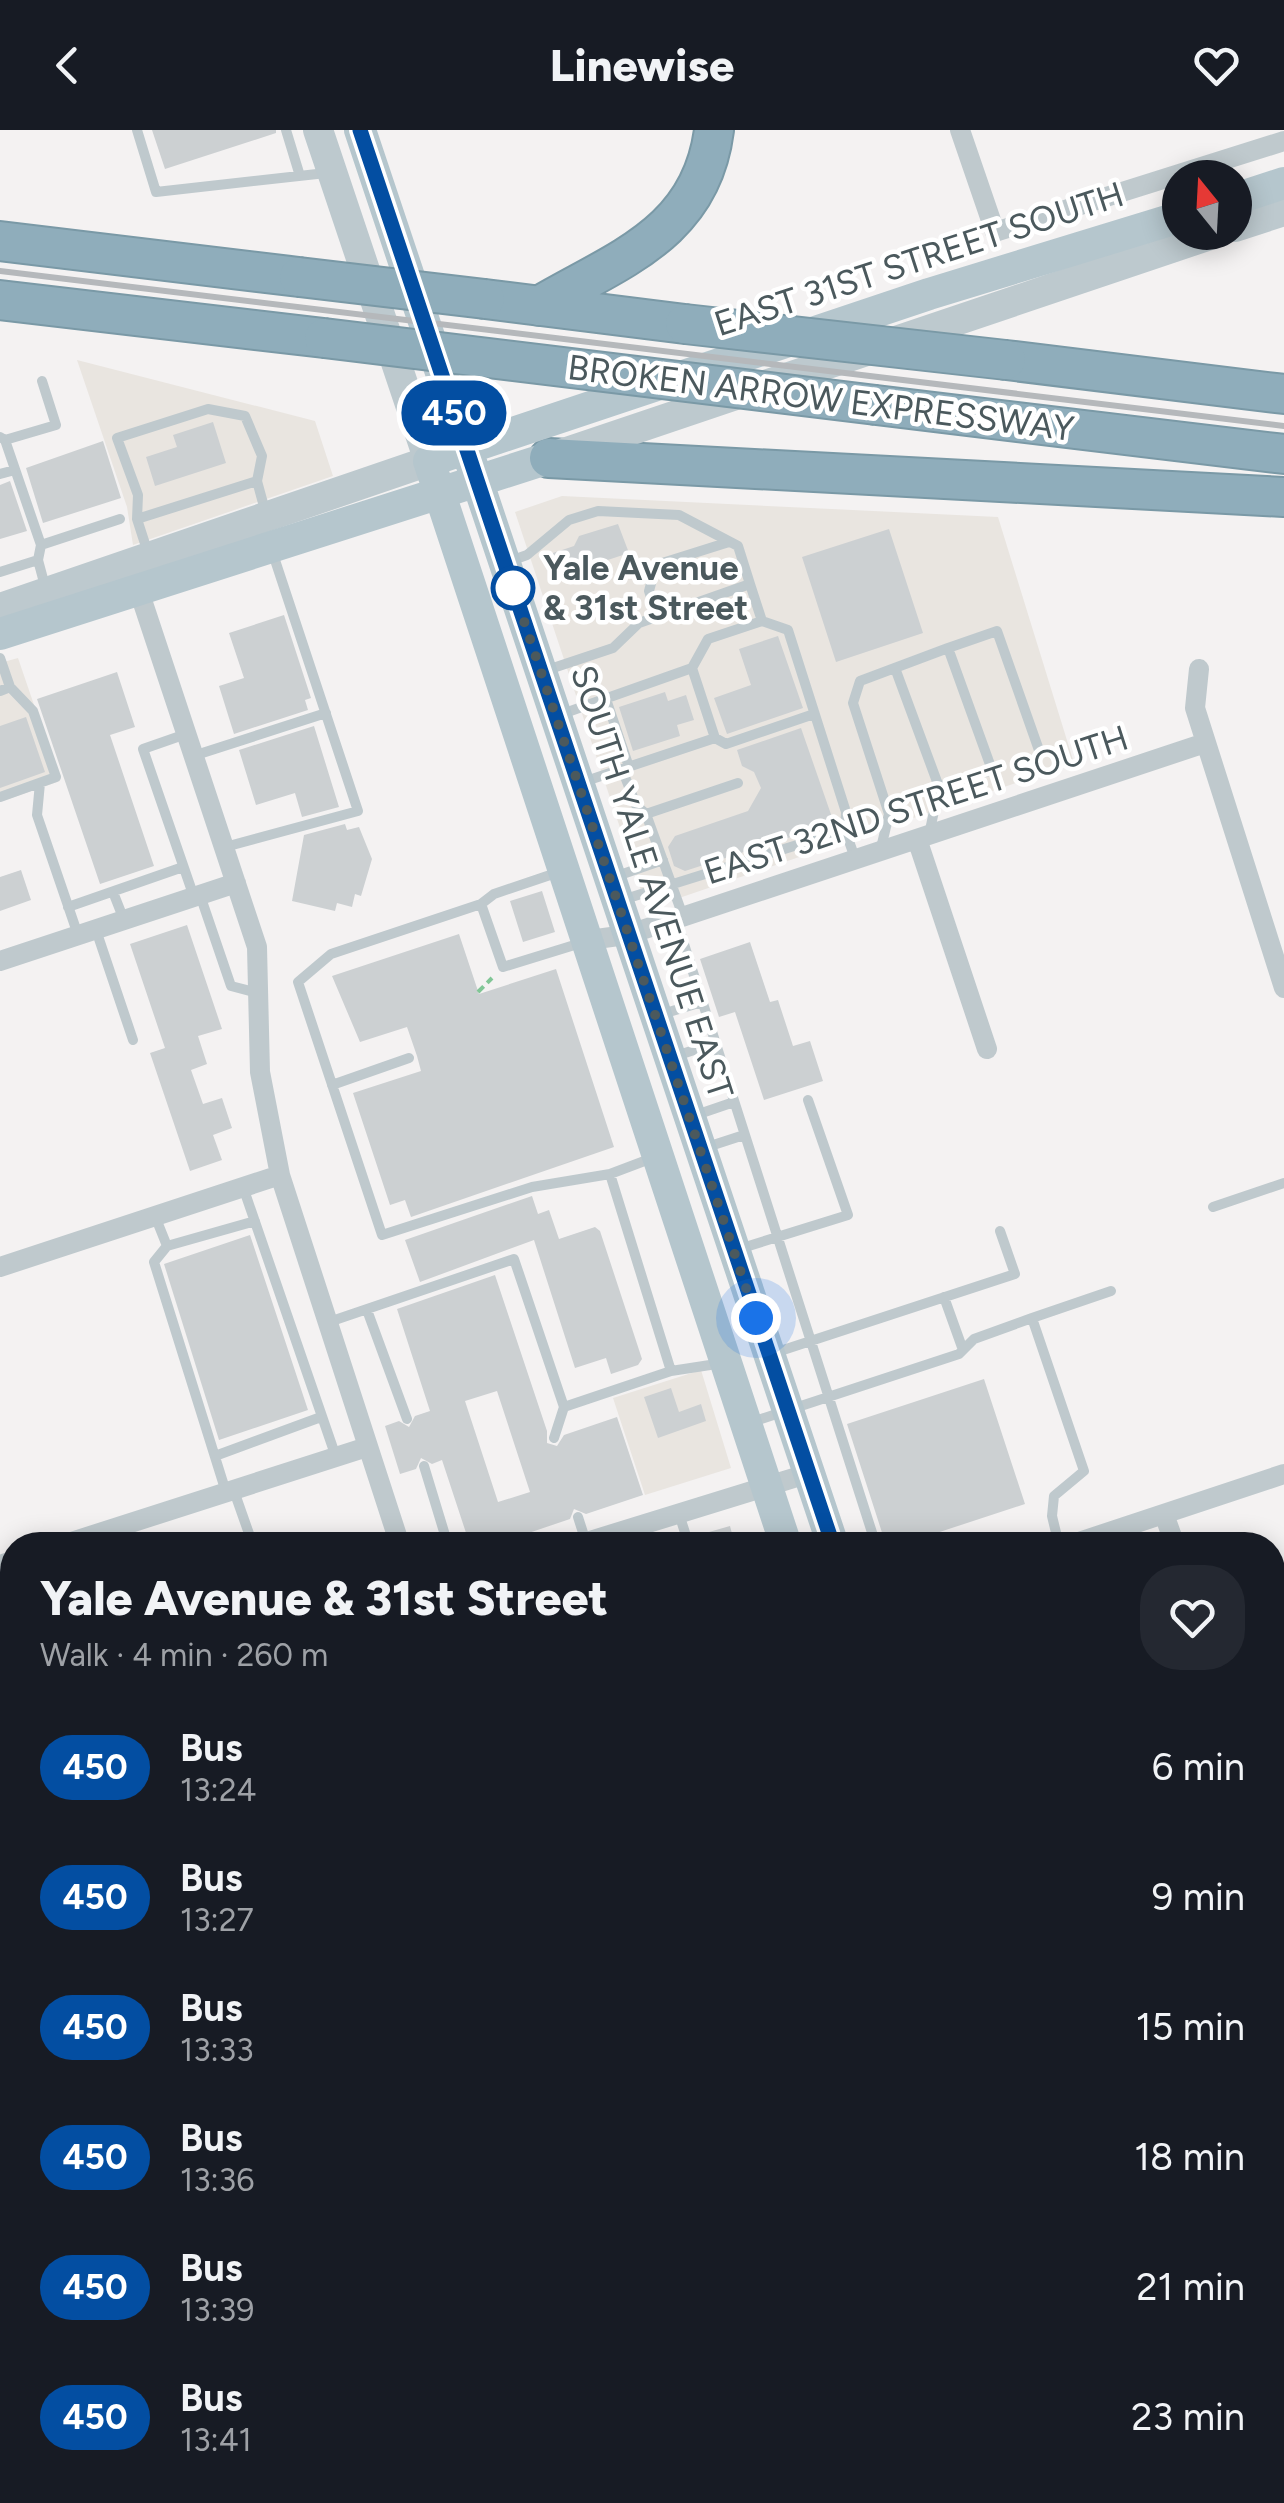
<!DOCTYPE html>
<html lang="en">
<head>
<meta charset="utf-8">
<style>
  :root { --surface:#171b24; --page:#242831; --text:#f1f3f6; --muted:#9ea1a6 }
  body { margin:0; font-family:Figtree,sans-serif; background:var(--page); color:var(--text); height:100vh; display:flex; flex-direction:column; font-size:38px; white-space:nowrap }
  * { box-sizing:border-box; margin:0 }
  p { font-size:32px; color:var(--muted) }
  .icon { flex:none; width:55px; height:55px; fill:none; stroke:currentColor; stroke-width:2; stroke-linecap:round; stroke-linejoin:round }
  .map { position:relative; flex:1; overflow:hidden }
  .side { position:absolute; left:0px; top:1402px; width:1285px; height:972px; display:flex; flex-direction:column; background:var(--surface); border-radius:40px 40px 0 0; box-shadow:0 5px 25px #0003 }
  .side>* { flex:none }
  .badge { padding:0 20px; border-radius:32px; font-size:35px; line-height:65px }
  .needle { width:65px; rotate:342deg }
  .tools { position:absolute; left:1162px; top:30px; display:grid; gap:20px }
  .tools a { display:grid; place-items:center; width:90px; height:90px; border-radius:50%; background:var(--surface); box-shadow:0 5px 25px #0003; font-size:50px }
  .you { position:absolute; width:50px; height:50px; margin:-25px; border:8px solid #fff; border-radius:50%; background:#1a73e8; box-shadow:0 0 0 15px #1a73e833 }
  .map>.badge { position:absolute; translate:-50% -50%; box-shadow:0 0 0 5px #fff }
  .round { display:grid; place-items:center; flex:none; width:105px; height:105px; border-radius:40px; background:var(--page) }
  .head { display:flex; align-items:center; justify-content:space-between; height:170px; padding:0 40px }
  h1 { font-size:48px; font-weight:800; line-height:75px }
  ul { padding:0; list-style:none }
  li { display:flex; align-items:center; gap:30px; height:130px; padding:0 40px }
  li div { flex:1 }
  li b { display:block; font-size:38px }
  li em { font-style:normal }
  li .badge { min-width:110px; font-weight:700; text-align:center }
  header { display:flex; justify-content:space-between; align-items:center; height:130px; padding:0 40px; background:var(--surface); font-size:45px; font-weight:800 }
  .map>svg:first-child { display:block }
</style>
</head>
<body>
<header><svg class="icon" aria-label="back" viewBox="0 0 24 24"><path d="M15 5l-7 7 7 7"/></svg>Linewise<svg class="icon" aria-label="heart" viewBox="0 0 24 24"><path d="M12 20l-8-8c-3-5 5-10 8-4 3-6 11-1 8 4z"/></svg></header>
<div class="map">
<svg width="1284" height="2373" viewBox="0 0 1284 2373">
  <rect width="100%" height="100%" fill="#f4f2f2"/>
  <path fill="#e9e5e0" d="M77,230L315,291L333,346L133,415L127,377Z
    M562,366L998,387L1074,633L647,779L515,382Z
    M18,528L60,651L0,672V533Z
    M701,1240L731,1338L645,1365L613,1268Z"/>
  <path fill="#c6eccd" d="M1284,2204V2373H1165L1161,2363L1272,2362L1273,2213Z"/>
  <path fill="#ccd0d2" fill-rule="evenodd" d="M152,0H276V3L165,39Z
    M213,292L226,333L155,356L146,327L177,317L173,305Z
    M103,311L121,368L43,393L26,338Z
    M10,351L27,401L0,409V355Z
    M618,394L629,423L550,449L544,426L574,416L579,406Z
    M889,399L923,503L836,532L802,427Z
    M284,485L311,568L305,570L308,580L234,604L219,556L244,548L229,503Z
    M778,506L803,578L727,604L714,568L751,555L739,519Z
    M117,542L135,597L110,605L154,736L100,754L37,569Z
    M665,562L668,571L686,565L694,590L677,595L680,606L633,621L619,577Z
    M26,587L45,642L0,658V596Z
    M314,596L339,677L302,687L295,663L256,675L239,620Z
    M801,598L834,693L685,741L674,736L668,717L675,706L748,681L761,658L754,642L742,636L737,620Z
    M345,694L347,700L359,697L372,729L361,766L355,764L352,777L337,773L335,781L292,771L304,705Z
    M21,740L31,770L0,781V747Z
    M542,761L555,802L523,812L510,771Z
    M187,795L222,899L198,906L207,934L191,940L203,974L222,968L232,998L213,1005L222,1030L190,1041L150,923L165,918L130,814Z
    M459,804L479,864L556,839L614,1017L411,1087L405,1070L390,1075L353,963L421,941L417,926L407,897L360,912L332,846Z
    M750,812L770,872L778,870L793,916L810,911L823,951L764,970L735,882L719,887L700,829Z
    M532,1066L538,1084L549,1080L559,1109L595,1097L600,1101L642,1229L638,1235L611,1244L606,1228L575,1238L534,1110L420,1152L405,1110Z
    M250,1105L308,1280L219,1310L164,1134Z
    M495,1145L547,1301V1313L557,1316L564,1305L617,1287L643,1365L586,1384L574,1379L570,1389L493,1415H470L442,1330L432,1334L421,1328L416,1339L400,1344L385,1296L399,1291L409,1297L415,1286L430,1281L397,1179ZM497,1261L530,1362L498,1372L465,1271Z
    M984,1249L1025,1374L900,1415H886L847,1294Z
    M671,1258L679,1282L701,1274L706,1291L658,1308L644,1267Z
    M730,1396L735,1415H698L695,1406Z"/>
  <g fill="none" stroke-linecap="round" stroke-linejoin="round">
    <defs>
      <path id="highway" d="M0,111L299,147
        M485,169L685,194
        M0,170L324,208
        M539,176C617,130 701,104 714,0
        M1006,230L1284,264
        M876,275L1284,324
        M549,328L1284,367"/>
    </defs>
    <use href="#highway" stroke="#7a99a6" stroke-width="42"/>
    <path stroke="#81c696" stroke-width="4" stroke-dasharray="8 5" stroke-linecap="butt" d="M478,862L492,848
      M1272,2245L1284,2239
      M1226,2362L1237,2373"/>
    <path stroke="#bfc9cd" stroke-width="10" d="M137,0L156,62L326,43
      M286,0L300,46
      M0,307L5,310L41,415L38,430L46,460
      M5,310L56,295L42,251
      M0,344L15,340
      M257,351L266,384
      M137,389L257,351L262,326L245,286L208,279L117,308L138,365L137,389L148,423
      M41,415L120,389
      M510,431L527,425L569,390L598,381L679,385L738,416L750,454
      M0,442L38,430
      M657,486L649,461L656,435L729,412
      M948,518L997,501L1040,623
      M0,528L10,557L0,561
      M692,538L715,608
      M895,538L939,657L929,705
      M547,540L613,518L639,493L750,454L762,491L788,500L846,682L845,700L855,728
      M606,569L629,637
      M562,584L692,538L708,509L762,491
      M186,604L143,619L194,767
      M193,626L326,583
      M622,639L636,675L646,684
      M583,652L715,608L726,614L814,584
      M40,653L37,685L78,805
      M0,667L56,647L33,581L10,557
      M225,717L358,681L272,421
      M881,718L889,684L853,573L860,551L948,518L992,640L939,657
      M559,742L494,764L481,774L331,824L298,852L382,1105L532,1057L610,1044L655,1027
      M617,746L663,730
      M113,762L124,790
      M200,765L231,856L258,863
      M622,770L845,700
      M481,774L503,837L581,813
      M68,777L183,737
      M683,786L646,684L738,653
      M676,789L876,1415
      M96,800L133,910
      M659,885L702,872
      M673,927L715,913
      M332,955L409,928
      M693,986L734,972
      M704,1018L744,1005
      M610,1044L671,1241L723,1233
      M243,1057L336,1327
      M1213,1077L1284,1053
      M155,1086L167,1116
      M739,1119L848,1085L808,970
      M944,1167L963,1220
      M367,1180L407,1289
      M326,1193L514,1129L564,1277L671,1241
      M774,1223L1015,1144L1000,1101
      M752,1292L959,1224L974,1209L1032,1188
      M554,1308L564,1277
      M215,1326L321,1287
      M424,1336L448,1415
      M234,1361L253,1415
      M226,1362L154,1132L167,1116L255,1091
      M679,1384L689,1415
      M578,1387L586,1412
      M1059,1415L1052,1386L1054,1366L1084,1341L1032,1188L1111,1161"/>
    <path stroke="#bfc9cd" stroke-width="20" d="M960,0L995,102L1284,11
      M139,461L257,817L260,942L280,1045L400,1415
      M1199,539L1195,578L1284,858
      M917,709L987,919
      M589,810L626,805L676,789L1205,613
      M0,831L236,753
      M0,1137L280,1045
      M1164,1384L1175,1415
      M62,1415L367,1317
      M577,1415L810,1343
      M1070,1415L1284,1344
      M0,1435L12,1431
      M1272,1707L1284,1741
      M0,1762L12,1757
      M0,1958L12,1995
      M1272,2195L1284,2182
      M134,2362L137,2373
      M412,2362L415,2373
      M711,2362L715,2373
      M1087,2373L1121,2362"/>
    <path stroke="#bdc9ce" stroke-width="30" d="M1235,97L1284,81
      M561,324L1219,102
      M0,478L429,331L318,0"/>
    <path stroke="#b5c6cd" stroke-width="32" d="M360,0L833,1415
      M1235,69L1284,53
      M0,504L549,328
      M786,1415L429,331L929,164L1180,87
      M1102,2362L1106,2373
      M1142,2362L1145,2373"/>
    <use href="#highway" stroke="#8fadbb" stroke-width="38"/>
    <path stroke="#b5b8bb" stroke-width="6" d="M0,141L1284,296"/>
    <defs>
      <path id="highway-bridge" d="M299,147L485,169
        M685,194L1006,230
        M324,208L876,275"/>
    </defs>
    <use href="#highway-bridge" stroke="#7a99a6" stroke-width="42" stroke-linecap="butt"/>
    <use href="#highway-bridge" stroke="#8fadbb" stroke-width="38"/>
  </g>
  <g fill="none" stroke-linecap="round" stroke-linejoin="round">
    <defs>
      <path id="line" d="M360,0L833,1415"/>
    </defs>
    <use href="#line" stroke="#fff" stroke-width="22"/>
    <use href="#line" stroke="#034ea2" stroke-width="15"/>
    <path stroke="#4b595d" stroke-width="10" stroke-dasharray="0 18" d="M513,458L756,1188"/>
  </g>
  <circle fill="#fff" stroke="#034ea2" stroke-width="5" cx="513" cy="458" r="20"/>
  <g text-anchor="middle" stroke-width="9" stroke-linejoin="round" paint-order="stroke">
    <g font-size="35" fill="#4b595d" stroke="#fff">
      <text transform="translate(919 129) rotate(-18)" y="12">EAST 31ST STREET SOUTH</text>
      <text transform="translate(821 268) rotate(7)" y="12">BROKEN ARROW EXPRESSWAY</text>
      <text transform="translate(916 675) rotate(-18)" y="12">EAST 32ND STREET SOUTH</text>
      <text transform="translate(652 752) rotate(72)" y="12">SOUTH YALE AVENUE EAST</text>
    </g>
    <g font-size="35" font-weight="bold" fill="#4b595d" stroke="#fff" text-anchor="start">
      <text x="543" y="450">Yale Avenue<tspan x="543" dy="40">&amp; 31st Street</tspan></text>
    </g>
  </g>
</svg>
<div class="tools">
<a><svg class="needle" viewBox="-14 -14 28 28"><path d="M0-13l5 13h-10z" fill="#e53935"/><path d="M0 13l5-13h-10z" fill="#9ea1a6"/></svg></a>
</div>
<div class="you" style="left:756px;top:1188px"></div>
<b class="badge" style="left:454px;top:283px;background:#034ea2;color:#fff">450</b>
<section class="side">
<div class="head"><div><h1>Yale Avenue &amp; 31st Street</h1><p>Walk · 4 min · 260 m</p></div><a class="round"><svg class="icon" aria-label="heart" viewBox="0 0 24 24"><path d="M12 20l-8-8c-3-5 5-10 8-4 3-6 11-1 8 4z"/></svg></a></div>
<ul>
<li><span class="badge" style="background:#034ea2;color:#fff">450</span><div><b>Bus</b><p>13:24</p></div><em>6 min</em></li>
<li><span class="badge" style="background:#034ea2;color:#fff">450</span><div><b>Bus</b><p>13:27</p></div><em>9 min</em></li>
<li><span class="badge" style="background:#034ea2;color:#fff">450</span><div><b>Bus</b><p>13:33</p></div><em>15 min</em></li>
<li><span class="badge" style="background:#034ea2;color:#fff">450</span><div><b>Bus</b><p>13:36</p></div><em>18 min</em></li>
<li><span class="badge" style="background:#034ea2;color:#fff">450</span><div><b>Bus</b><p>13:39</p></div><em>21 min</em></li>
<li><span class="badge" style="background:#034ea2;color:#fff">450</span><div><b>Bus</b><p>13:41</p></div><em>23 min</em></li>
</ul>
</section>
</div>
</body>
</html>
